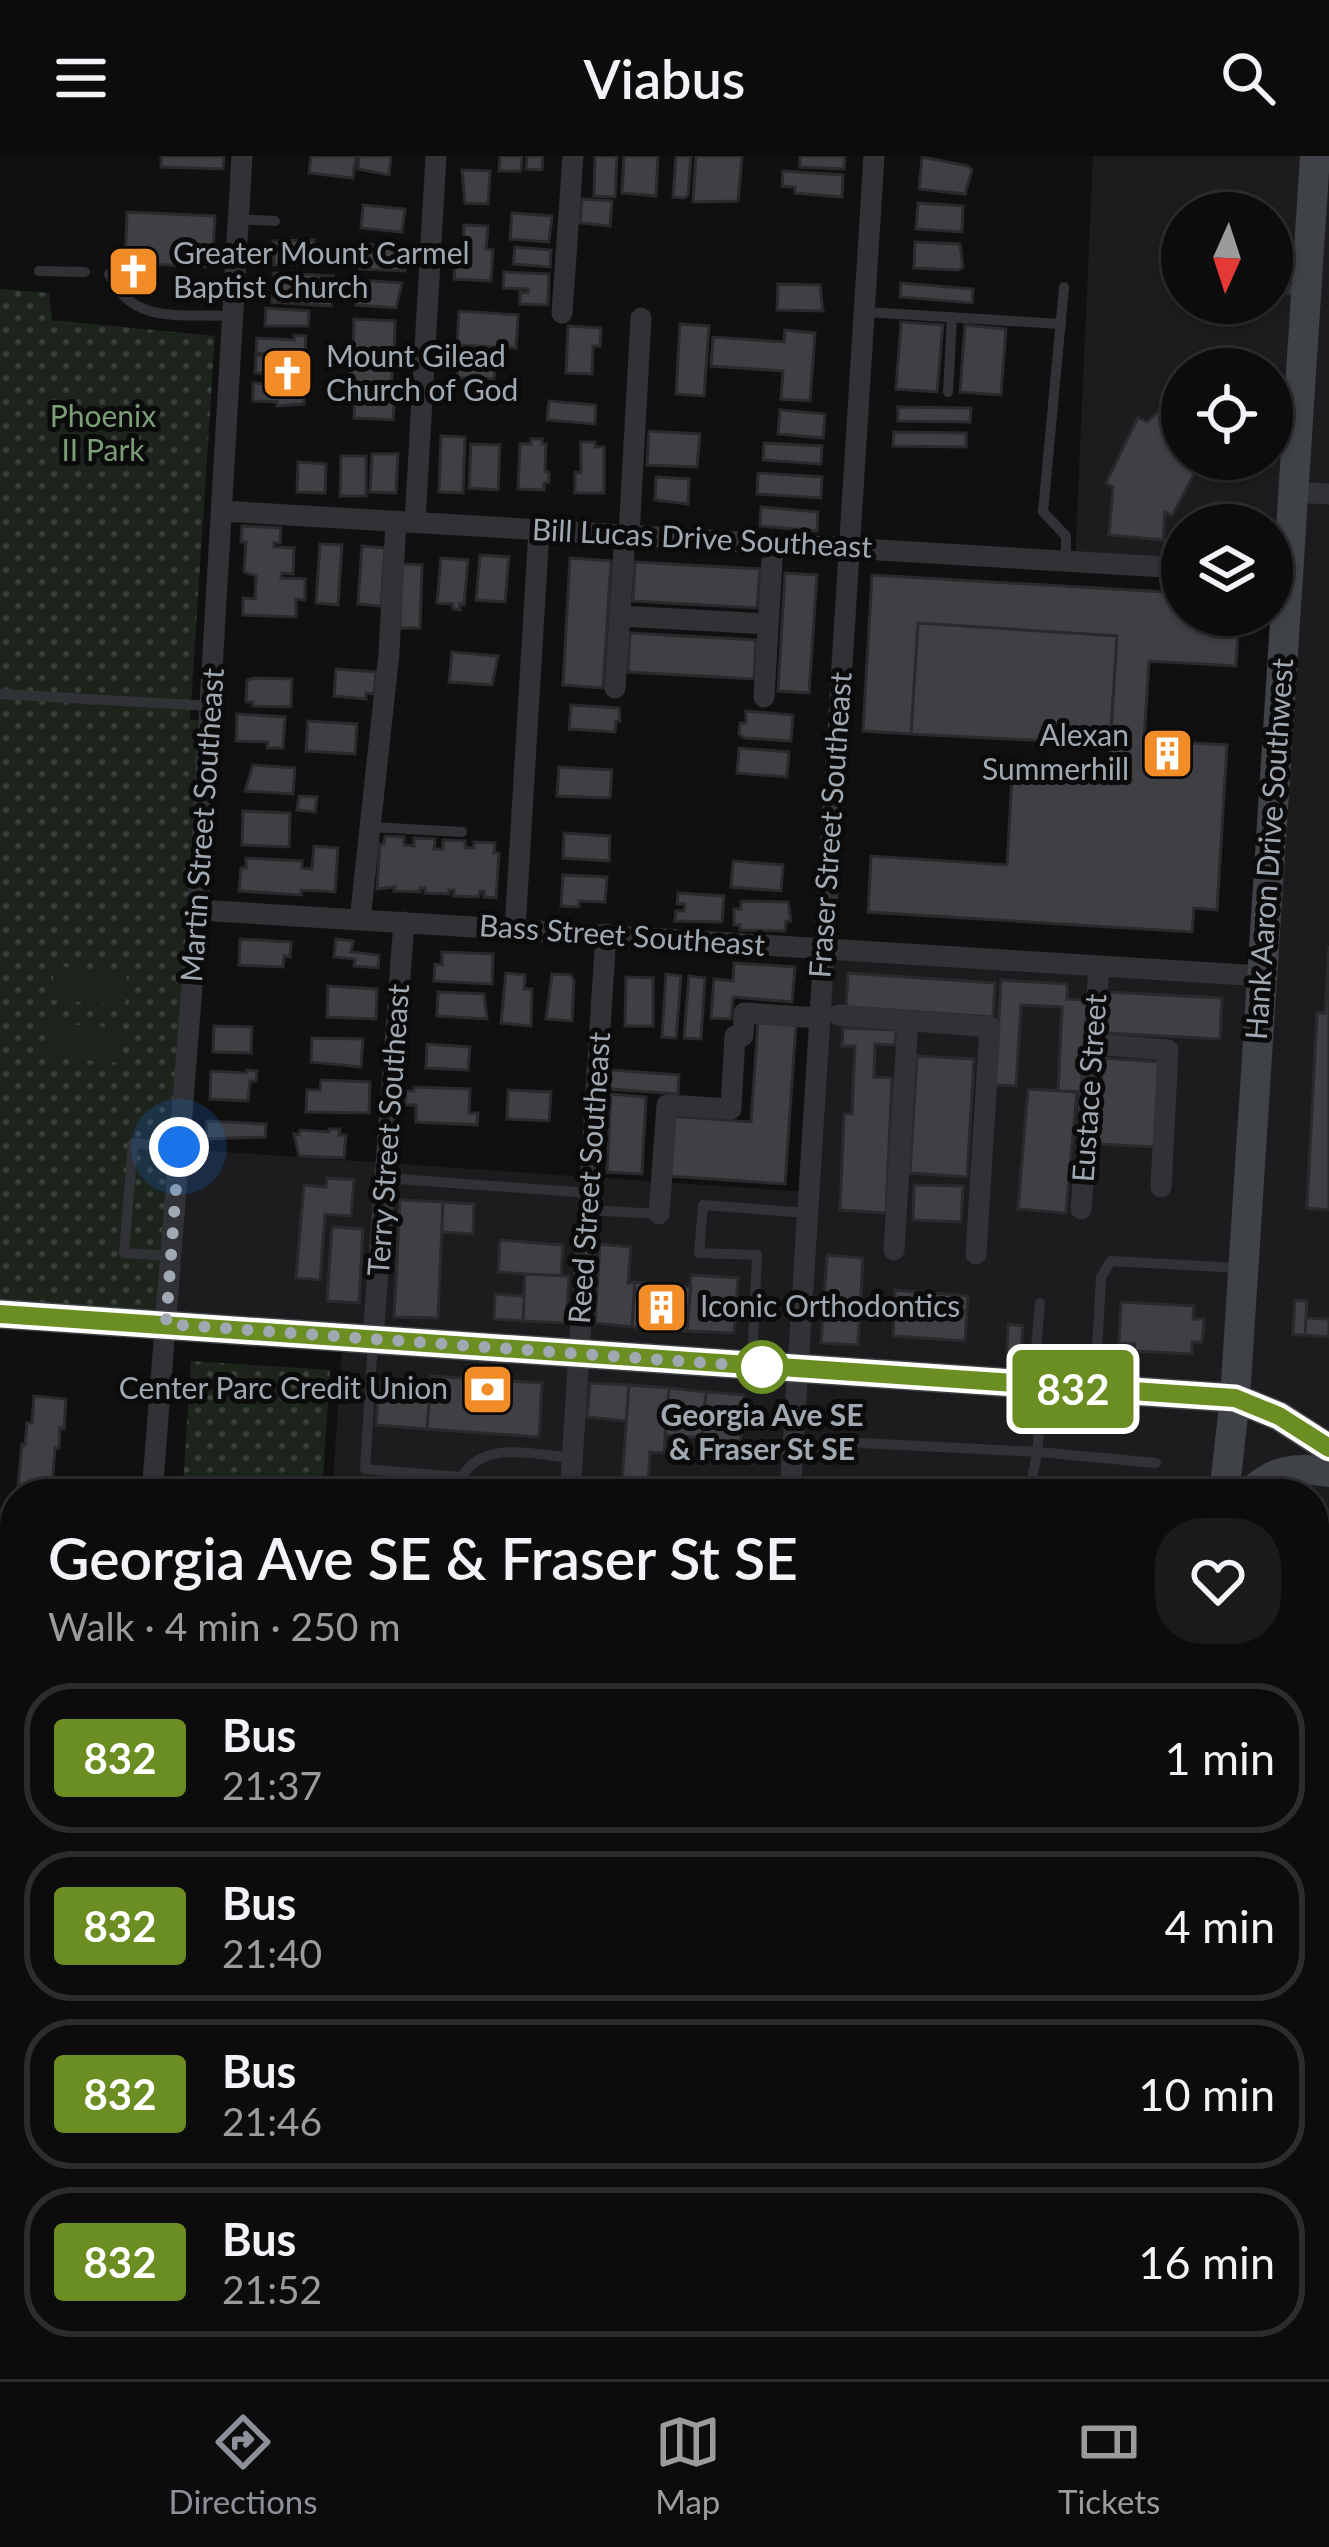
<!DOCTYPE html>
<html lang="en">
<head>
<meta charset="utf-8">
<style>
  :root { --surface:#0c0c0d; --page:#1a1a1b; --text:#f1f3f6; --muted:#9a9b9d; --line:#2c2c2e; --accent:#8c9099 }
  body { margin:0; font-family:Lato,sans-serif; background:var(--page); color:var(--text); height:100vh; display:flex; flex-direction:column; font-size:45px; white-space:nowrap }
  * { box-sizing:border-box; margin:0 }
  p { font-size:39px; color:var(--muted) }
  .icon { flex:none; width:66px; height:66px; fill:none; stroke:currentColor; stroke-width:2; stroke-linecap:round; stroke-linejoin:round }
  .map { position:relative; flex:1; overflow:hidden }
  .panel { position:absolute; left:0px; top:1323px; width:1329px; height:900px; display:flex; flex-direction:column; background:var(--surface); border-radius:48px 48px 0 0; box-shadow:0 3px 9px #0004,0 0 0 3px var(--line) }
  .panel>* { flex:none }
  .badge { padding:0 24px; border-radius:9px; font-size:42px; line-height:78px }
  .needle { width:78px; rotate:183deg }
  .fabs { position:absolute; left:1161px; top:36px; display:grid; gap:24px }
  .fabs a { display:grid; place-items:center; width:132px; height:132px; border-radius:50%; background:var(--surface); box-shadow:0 3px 9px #0004,0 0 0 3px var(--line); font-size:60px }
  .you { position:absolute; width:60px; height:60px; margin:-30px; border:9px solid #fff; border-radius:50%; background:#1a73e8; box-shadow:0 0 0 18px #1a73e833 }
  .map>.badge { position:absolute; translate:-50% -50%; box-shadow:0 0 0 6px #fff }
  .round { display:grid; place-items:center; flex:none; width:126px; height:126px; border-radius:48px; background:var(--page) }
  .overview { display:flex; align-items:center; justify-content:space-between; height:204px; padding:0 48px }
  h1 { font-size:57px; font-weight:600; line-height:90px }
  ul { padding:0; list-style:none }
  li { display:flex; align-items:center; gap:36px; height:150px; margin:0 24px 18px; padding:0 24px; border:6px solid var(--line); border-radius:48px }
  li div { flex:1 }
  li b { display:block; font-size:45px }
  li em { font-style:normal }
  li .badge { min-width:132px; font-weight:700; text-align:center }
  header { display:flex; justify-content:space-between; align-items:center; height:156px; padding:0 48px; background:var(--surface); font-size:54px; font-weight:600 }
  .tab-bar { display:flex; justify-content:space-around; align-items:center; height:168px; border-top:3px solid var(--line); background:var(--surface); font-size:33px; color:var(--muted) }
  .tab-bar a { display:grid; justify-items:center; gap:6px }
  .tab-bar .current { color:var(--accent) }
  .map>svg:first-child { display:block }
</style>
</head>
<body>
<header><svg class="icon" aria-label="menu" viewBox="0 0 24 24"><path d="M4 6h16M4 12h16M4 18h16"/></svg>Viabus<svg class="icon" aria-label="search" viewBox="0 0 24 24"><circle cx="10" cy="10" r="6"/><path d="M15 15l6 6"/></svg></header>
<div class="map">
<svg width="1329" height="2223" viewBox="0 0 1329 2223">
  <defs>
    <pattern id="green-dots" width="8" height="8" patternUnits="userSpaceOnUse" patternTransform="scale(3)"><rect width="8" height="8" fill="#1c241c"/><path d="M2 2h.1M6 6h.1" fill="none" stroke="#3a413b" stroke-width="1.8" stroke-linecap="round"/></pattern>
  </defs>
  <rect width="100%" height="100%" fill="#101011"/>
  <path fill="#1c1c1e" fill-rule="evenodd" d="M1093,0H1329V2223H738L739,2208H1314V1338H332L343,1181L166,1168L183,993L807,1036L822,792L1262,820L1287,418L1272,417V369H1182V412L1075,406ZM1182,57H1272V147H1182ZM1182,213H1272V303H1182Z"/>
  <path fill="url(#green-dots)" d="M0,133L49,137L52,164L215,180L190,564H208L168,1165L0,1152Z
    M191,1205L330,1214L322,1338L183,1330Z
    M518,2208H728L727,2223H517Z"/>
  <path fill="#1c241c" d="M54,810L127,816L125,850L52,844Z
    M50,867L123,872L121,907L48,901Z"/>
  <path fill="#3e4044" stroke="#2a2a2d" stroke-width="3" d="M161,0H224L223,13L161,11Z
    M311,0H356L353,22L309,17Z
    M359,0H391L389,19L358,13Z
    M500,0H522L521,15H499Z
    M527,0H543L542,14L526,13Z
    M595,0H617L615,41L594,40Z
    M624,0H658L656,40L622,37Z
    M676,0H691L688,39L684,42L673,41Z
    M696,0H742L738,45L693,46Z
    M800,0H845L844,13L800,11Z
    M922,1L968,10L972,14L965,38L919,33Z
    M462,14L490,15L488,48L465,47Z
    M783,15L843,19L842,41L795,37V31L782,30Z
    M582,43L612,45L610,70L580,67Z
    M918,47L963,50L962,76L916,73Z
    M363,49L405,53L402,76L361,72Z
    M127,56L215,60L212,111L125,107Z
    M512,57L552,60L549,86L510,83Z
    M464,69L488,70L486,93L493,94L491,125L454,123L456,93H463Z
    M314,84L315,108L274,109L273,85Z
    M915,86L960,88L963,111L958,114L914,112Z
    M360,87L407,93L405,115L360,113L361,101L353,100V91L360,92Z
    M515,91L551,94L550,111L513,108Z
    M504,116L549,118L548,149L520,148V136L528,137V133L503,132Z
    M274,117L333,120L331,150L272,146Z
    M358,124L402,127L396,152L356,149Z
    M901,127L973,133L972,147L900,141Z
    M778,128L820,129L823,155L777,154Z
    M266,152L309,155L308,170H265Z
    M459,155L518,159L516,192L457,189Z
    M354,163L395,165L394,201L353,200Z
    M901,166L943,169L937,236L896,233Z
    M680,168L709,170L704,240L676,238Z
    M965,169L1006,173L1001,239L960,236Z
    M568,170L601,172L600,190H593L592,218L566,217Z
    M785,174L815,177L810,245L781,243L783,215L711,210L713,181L784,186Z
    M294,179L306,180L305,200L256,197L257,182L294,184Z
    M454,195L496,198L494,223L457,222L458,212H453Z
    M256,199L305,201L304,221L289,223V218L255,217Z
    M350,204L393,207L391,234L348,231Z
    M253,227L305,230L304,248L277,250V246L253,245Z
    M1180,235L1182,303H1202L1172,360L1165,356L1163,384L1109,379L1113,331L1106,327L1138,261L1147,266Z
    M355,237L395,240L393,264L354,262Z
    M549,245L596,249L595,268L547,264Z
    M898,251L971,252L970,266L898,265Z
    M780,254L825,258L823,282L778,278Z
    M649,275L700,278L697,311L647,309Z
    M894,276L966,277V291L893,290Z
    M441,280L465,281L463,337L439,336Z
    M531,283H542V288H546L545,315L549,316V326L544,327V334L518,333L520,288H531Z
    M581,286H595V291H604V337H575V316L581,317Z
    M764,287L822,290L821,308L763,304Z
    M471,288L500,289L498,334L469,332Z
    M372,298H398L396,337L370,336Z
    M341,300H366V340H340Z
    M298,306L326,308L325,337L297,336Z
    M758,317L822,321L821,342L757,338Z
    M656,321L689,323L688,348L655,344Z
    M761,351L818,356L817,375L760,370Z
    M242,370L281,372L280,387H274V391L294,392L293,418L282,417L281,422L305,423V444L296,443V461L243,459V442L255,443L256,420L244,416L246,386H241Z
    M320,388L342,389L338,449L316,447Z
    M362,390L385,392L381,450L358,448Z
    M480,399L509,401L505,446L476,444Z
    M441,402L468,404L464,449L460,448V454L453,453V448L437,447Z
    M570,402L611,405L603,532L563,529Z
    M635,406L760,413L757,452L633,445Z
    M402,408L422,409L420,472H400Z
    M785,417L817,419L809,537L778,535Z
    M872,419L1182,437V459H1239L1236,510L1149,505L1144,584L1227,589L1217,754L1194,752L1192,776L868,756L871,700L1007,709L1013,606L1109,611L1117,480L918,467L911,578L863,575Z
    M918,467L1117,480L1110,588L911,578Z
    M630,477L756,484L754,523L628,516Z
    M452,496L498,500L492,529L449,526Z
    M336,513L376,516L374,538L366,537V543L334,540Z
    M255,522L292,523L291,551L253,550V546H246L247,524Z
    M571,549L619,552L620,565H616L615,576L569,573Z
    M746,555L793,559L791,585L744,582L739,578L740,567H746Z
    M237,558L285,561L283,592H267L268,586L236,585Z
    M308,565L357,568L355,598L306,595Z
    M739,592L789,596L787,621L737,617Z
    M253,609L295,612L293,638L245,635Z
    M559,611L612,614L610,642L557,640Z
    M299,640L317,641L315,656L297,654Z
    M243,655L290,657L289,691L242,689Z
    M564,677L610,680L609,705L563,702Z
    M385,680L404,681V689L414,690V682L435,683L434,693H443V684L465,685V692H474V686L495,687L494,697H499L496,742L484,741V735H480L479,741L454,740V734H449V738L425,737V732H420V736L394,735L395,731L377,733L380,688H384Z
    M314,690L338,692L335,736L301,734V739L239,735L241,712H246V702L302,705V712L312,713Z
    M733,705L783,709L781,735L731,731Z
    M563,719L607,721L605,746L579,745V751L561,750Z
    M678,737L724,740L722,766L675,765L676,755H684L685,748H677Z
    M741,745L788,746L791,765H786L785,775L740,774V769H734V753H741Z
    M240,783L291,786L290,801L284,800L283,811L239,809Z
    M336,783L353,785L351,796L379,799L378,812L354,810L355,803L334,801Z
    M1329,790V1054L1307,1052L1317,857H1325Z
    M442,796L493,798L492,828L434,825L435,808L442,809Z
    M734,807L795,811L792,846L733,841L731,863L711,862L714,823L733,825Z
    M506,817L525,819L524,833H532L531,870L501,867Z
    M848,817L995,827L993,861L846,851Z
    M552,818L571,819L574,825L572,865L546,863Z
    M666,818L681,820L676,882L662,881Z
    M689,820L705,822L701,883L684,882Z
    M626,821L653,822V870H625Z
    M1001,824L1067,828V843L1088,844L1083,936L1058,935L1062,851L1021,849L1016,930L995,929Z
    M328,830L377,833L376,863L327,861Z
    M438,836L484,838L487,863L437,860Z
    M1107,836L1222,842L1220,883L1105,877Z
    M758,866L796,869L785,1028L667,1020L671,960L751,966Z
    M214,870L252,871L251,897L213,896Z
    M843,872L896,874L895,889L875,888L874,921L892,922L886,1057L840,1054L844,958H852L855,890H842Z
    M312,882L363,883L361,911L311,906Z
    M427,888L470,891L468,914L426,912Z
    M917,900L974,903L967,1021L910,1017Z
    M1103,902L1161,906L1155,991L1097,988Z
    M247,914L257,915L256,925H250L248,945L210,943L211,915L247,917Z
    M611,914L679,919L678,938L610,933Z
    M321,924L370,926L369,957L306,956L307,934H320Z
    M414,931L470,933L469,957H478L477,969L416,966V949H405L406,935H414Z
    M1028,933L1077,936L1066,1057L1018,1053Z
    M508,934L551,936L549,965L507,963Z
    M611,938L646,941L642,1018L607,1016Z
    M207,965L266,968L265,981L206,983Z
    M329,973H340L339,979H346L344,1002L299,1000L294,978L299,979L300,974L329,976Z
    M327,1022L354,1024L351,1060L325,1058L320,1124L296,1122L304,1029L326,1031Z
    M914,1029L963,1030L961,1066L913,1064Z
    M400,1044L443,1046L438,1162L394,1161Z
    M443,1046L474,1048L473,1078L442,1076Z
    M332,1071L363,1073L359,1147L327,1145Z
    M500,1084L563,1089L561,1120L498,1116Z
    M600,1088L631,1091L628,1127L635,1126L632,1171L595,1167Z
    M827,1099L863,1102L858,1189L821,1187Z
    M525,1118L569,1120L566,1167L523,1165Z
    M691,1119L738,1122L734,1177L687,1175Z
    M635,1126L691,1131L687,1175L632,1171Z
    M895,1134L968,1140L965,1185L893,1180Z
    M495,1138L524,1140L523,1165L494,1163Z
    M1295,1144L1307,1145L1305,1179H1293Z
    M1121,1146L1194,1150L1193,1163H1204L1202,1186H1192V1198L1134,1195L1135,1188L1119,1187Z
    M1306,1162L1329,1163V1181L1305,1179Z
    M1008,1168L1023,1170L1021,1197L1007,1196Z
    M431,1220L542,1227L539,1281L427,1273Z
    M379,1223L431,1227L427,1273L376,1269Z
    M590,1227L629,1229L626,1265L587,1261Z
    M629,1229L669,1232L664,1297L650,1296L648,1329L622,1326Z
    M669,1232L706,1236L702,1282L665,1279Z
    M706,1236L744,1239L739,1304L701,1300Z
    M34,1240L66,1243L64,1273L60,1272L59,1292H55L52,1332L18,1329L22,1288L25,1289L27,1267H32Z
    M1314,1647H1321L1320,1657L1329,1658V1932L1324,1931L1319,2116H1314Z
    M0,2093H8L6,2146H0Z
    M0,2159H13L11,2203L0,2202Z
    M158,2208H182V2215L157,2213Z
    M195,2208H216L215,2215L194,2214Z
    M300,2208H330V2215L300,2212Z
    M340,2208H370L369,2220L340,2218Z
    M412,2208H438L437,2223H410Z
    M457,2208H484L483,2223H456Z"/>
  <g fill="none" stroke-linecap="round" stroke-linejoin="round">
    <path stroke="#313236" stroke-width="10" d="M237,63L275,65
      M39,115L85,116
      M109,118C132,170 183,157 231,160
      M1064,131L1043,356L1066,380V405
      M1272,133L1303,135
      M865,156L1061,168
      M1234,199L1239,213
      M948,236L952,161
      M0,538L211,550
      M371,671L462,676
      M385,1022L589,1037
      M588,1054L659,1058
      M171,1100L124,1097L133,987L179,991
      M373,1186L365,1313L462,1321C483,1283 536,1299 572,1302
      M752,1207L757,1099L699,1097L703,1049L807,1057
      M1095,1231L1101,1121L1111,1105L1239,1112
      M861,1287L1039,1296L1156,1307
      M1031,1326C1041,1287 1039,1271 1036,1232C1033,1205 1038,1175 1040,1147
      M1314,2150H1323L1326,2066
      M1296,2223L1297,2208"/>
    <path stroke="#313236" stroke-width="21" d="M562,157L573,0
      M1293,336L1329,338
      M222,355L1182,412
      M415,366L436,0
      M629,379L641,162
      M620,460L768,468
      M615,532L625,379
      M764,541L773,388
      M198,754L1262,820
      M360,764L389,497L396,365
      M515,773L539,374
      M838,859L990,871L976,1098
      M1093,888L1168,894L1161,1031
      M1081,1053L1099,810
      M659,1058L667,949L731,953L735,880H743L744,857L818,862
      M894,1094L908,865
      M373,1182L404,766
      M152,1338L198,754L242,0
      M570,1338L606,778
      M790,1338L874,0
      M0,1371L15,1372
      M1314,1624L1329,1625
      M0,1708L15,1709
      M0,2067H15
      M95,2223L96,2208
      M514,2223L515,2208
      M732,2223L733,2208"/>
    <path stroke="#3f4246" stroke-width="30" d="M0,1158L1235,1242L1279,1260L1329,1292
      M1224,1338L1235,1242L1315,0
      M1250,1338C1272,1313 1297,1311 1329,1316
      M1168,2223L1169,2208"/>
  </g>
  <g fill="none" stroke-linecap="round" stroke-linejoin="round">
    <defs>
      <path id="line" d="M0,1158L1235,1242L1279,1260L1329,1292"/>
    </defs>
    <use href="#line" stroke="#fff" stroke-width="27"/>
    <use href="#line" stroke="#6b8e23" stroke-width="18"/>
    <path stroke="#a0a9b2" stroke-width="12" stroke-dasharray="0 21.6" d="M179,991L166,1168L762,1211"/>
  </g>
  <defs>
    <symbol id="church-square" viewBox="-11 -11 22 22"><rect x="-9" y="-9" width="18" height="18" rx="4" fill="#f28c26" stroke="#0b0b0c"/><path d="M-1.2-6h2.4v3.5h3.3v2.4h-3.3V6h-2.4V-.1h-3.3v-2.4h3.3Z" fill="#fff"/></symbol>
    <symbol id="building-square" viewBox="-11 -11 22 22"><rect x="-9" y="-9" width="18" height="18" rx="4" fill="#f28c26" stroke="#0b0b0c"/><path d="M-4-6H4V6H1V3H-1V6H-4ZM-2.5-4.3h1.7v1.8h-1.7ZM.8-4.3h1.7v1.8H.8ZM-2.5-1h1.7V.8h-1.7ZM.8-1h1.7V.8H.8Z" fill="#fff"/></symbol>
    <symbol id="bank-square" viewBox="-11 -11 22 22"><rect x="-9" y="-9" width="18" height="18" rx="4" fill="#f28c26" stroke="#0b0b0c"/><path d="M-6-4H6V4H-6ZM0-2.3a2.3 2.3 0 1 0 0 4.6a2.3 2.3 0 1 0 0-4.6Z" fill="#fff"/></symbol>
  </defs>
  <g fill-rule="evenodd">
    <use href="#church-square" x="104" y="86" width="59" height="59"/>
    <use href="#church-square" x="258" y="188" width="59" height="59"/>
    <use href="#building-square" x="1138" y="568" width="59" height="59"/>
    <use href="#building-square" x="632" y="1122" width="59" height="59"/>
    <use href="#bank-square" x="458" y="1204" width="59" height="59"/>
  </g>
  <circle fill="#fff" stroke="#6b8e23" stroke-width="6" cx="762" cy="1211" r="24"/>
  <g text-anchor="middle" stroke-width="10" stroke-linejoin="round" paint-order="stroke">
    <g font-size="30" fill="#a0a9b2" stroke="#0b0b0c" text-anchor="start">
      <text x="173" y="108">Greater Mount Carmel<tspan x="173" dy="34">Baptist Church</tspan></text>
      <text x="326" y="211">Mount Gilead<tspan x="326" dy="34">Church of God</tspan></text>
      <text x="1129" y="590" text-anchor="end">Alexan<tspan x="1129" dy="34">Summerhill</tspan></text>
      <text x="700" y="1161">Iconic Orthodontics</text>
      <text x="448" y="1243" text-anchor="end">Center Parc Credit Union</text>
    </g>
    <g font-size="30" fill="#7b9e77" stroke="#0b0b0c">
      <text x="103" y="271">Phoenix<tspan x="103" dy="34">II Park</tspan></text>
    </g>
    <g font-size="30" fill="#a0a9b2" stroke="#0b0b0c">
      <text transform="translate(702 383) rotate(3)" y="10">Bill Lucas Drive Southeast</text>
      <text transform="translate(203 669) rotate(-86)" y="10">Martin Street Southeast</text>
      <text transform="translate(831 669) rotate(-86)" y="10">Fraser Street Southeast</text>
      <text transform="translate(1270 693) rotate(-86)" y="10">Hank Aaron Drive Southwest</text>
      <text transform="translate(622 780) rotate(4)" y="10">Bass Street Southeast</text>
      <text transform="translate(1090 932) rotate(-86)" y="10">Eustace Street</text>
      <text transform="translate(389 974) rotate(-86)" y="10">Terry Street Southeast</text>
      <text transform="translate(590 1022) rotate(-86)" y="10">Reed Street Southeast</text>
    </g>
    <g font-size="30" font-weight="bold" fill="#a0a9b2" stroke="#0b0b0c">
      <text x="762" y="1270">Georgia Ave SE<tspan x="762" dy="34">&amp; Fraser St SE</tspan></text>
    </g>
  </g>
</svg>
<div class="fabs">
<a><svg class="needle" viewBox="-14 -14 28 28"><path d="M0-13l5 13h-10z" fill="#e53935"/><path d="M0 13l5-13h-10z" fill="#9a9b9d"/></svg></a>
<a><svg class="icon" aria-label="locate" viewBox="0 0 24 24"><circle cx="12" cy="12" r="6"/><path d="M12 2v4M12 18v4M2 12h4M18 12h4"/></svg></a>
<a><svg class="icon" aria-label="layers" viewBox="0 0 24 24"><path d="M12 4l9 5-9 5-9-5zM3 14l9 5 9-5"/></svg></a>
</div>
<div class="you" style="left:179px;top:991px"></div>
<b class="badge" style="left:1073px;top:1233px;background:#6b8e23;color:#fff">832</b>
<section class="panel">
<div class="overview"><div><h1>Georgia Ave SE &amp; Fraser St SE</h1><p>Walk · 4 min · 250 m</p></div><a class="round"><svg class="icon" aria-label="heart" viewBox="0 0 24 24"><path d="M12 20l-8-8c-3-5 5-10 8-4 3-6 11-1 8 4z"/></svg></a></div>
<ul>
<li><span class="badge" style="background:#6b8e23;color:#fff">832</span><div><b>Bus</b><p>21:37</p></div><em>1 min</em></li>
<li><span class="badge" style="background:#6b8e23;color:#fff">832</span><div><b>Bus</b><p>21:40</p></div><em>4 min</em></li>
<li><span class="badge" style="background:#6b8e23;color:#fff">832</span><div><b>Bus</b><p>21:46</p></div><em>10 min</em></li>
<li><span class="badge" style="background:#6b8e23;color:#fff">832</span><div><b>Bus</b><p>21:52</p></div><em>16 min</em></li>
</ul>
</section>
</div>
<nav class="tab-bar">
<a class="current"><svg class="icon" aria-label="directions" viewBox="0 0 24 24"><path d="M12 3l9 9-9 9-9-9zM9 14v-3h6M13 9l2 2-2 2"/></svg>Directions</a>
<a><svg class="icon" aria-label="map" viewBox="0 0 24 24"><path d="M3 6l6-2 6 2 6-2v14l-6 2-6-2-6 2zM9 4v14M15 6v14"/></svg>Map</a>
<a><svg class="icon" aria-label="tickets" viewBox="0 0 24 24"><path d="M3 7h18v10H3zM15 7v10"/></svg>Tickets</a>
</nav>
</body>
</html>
